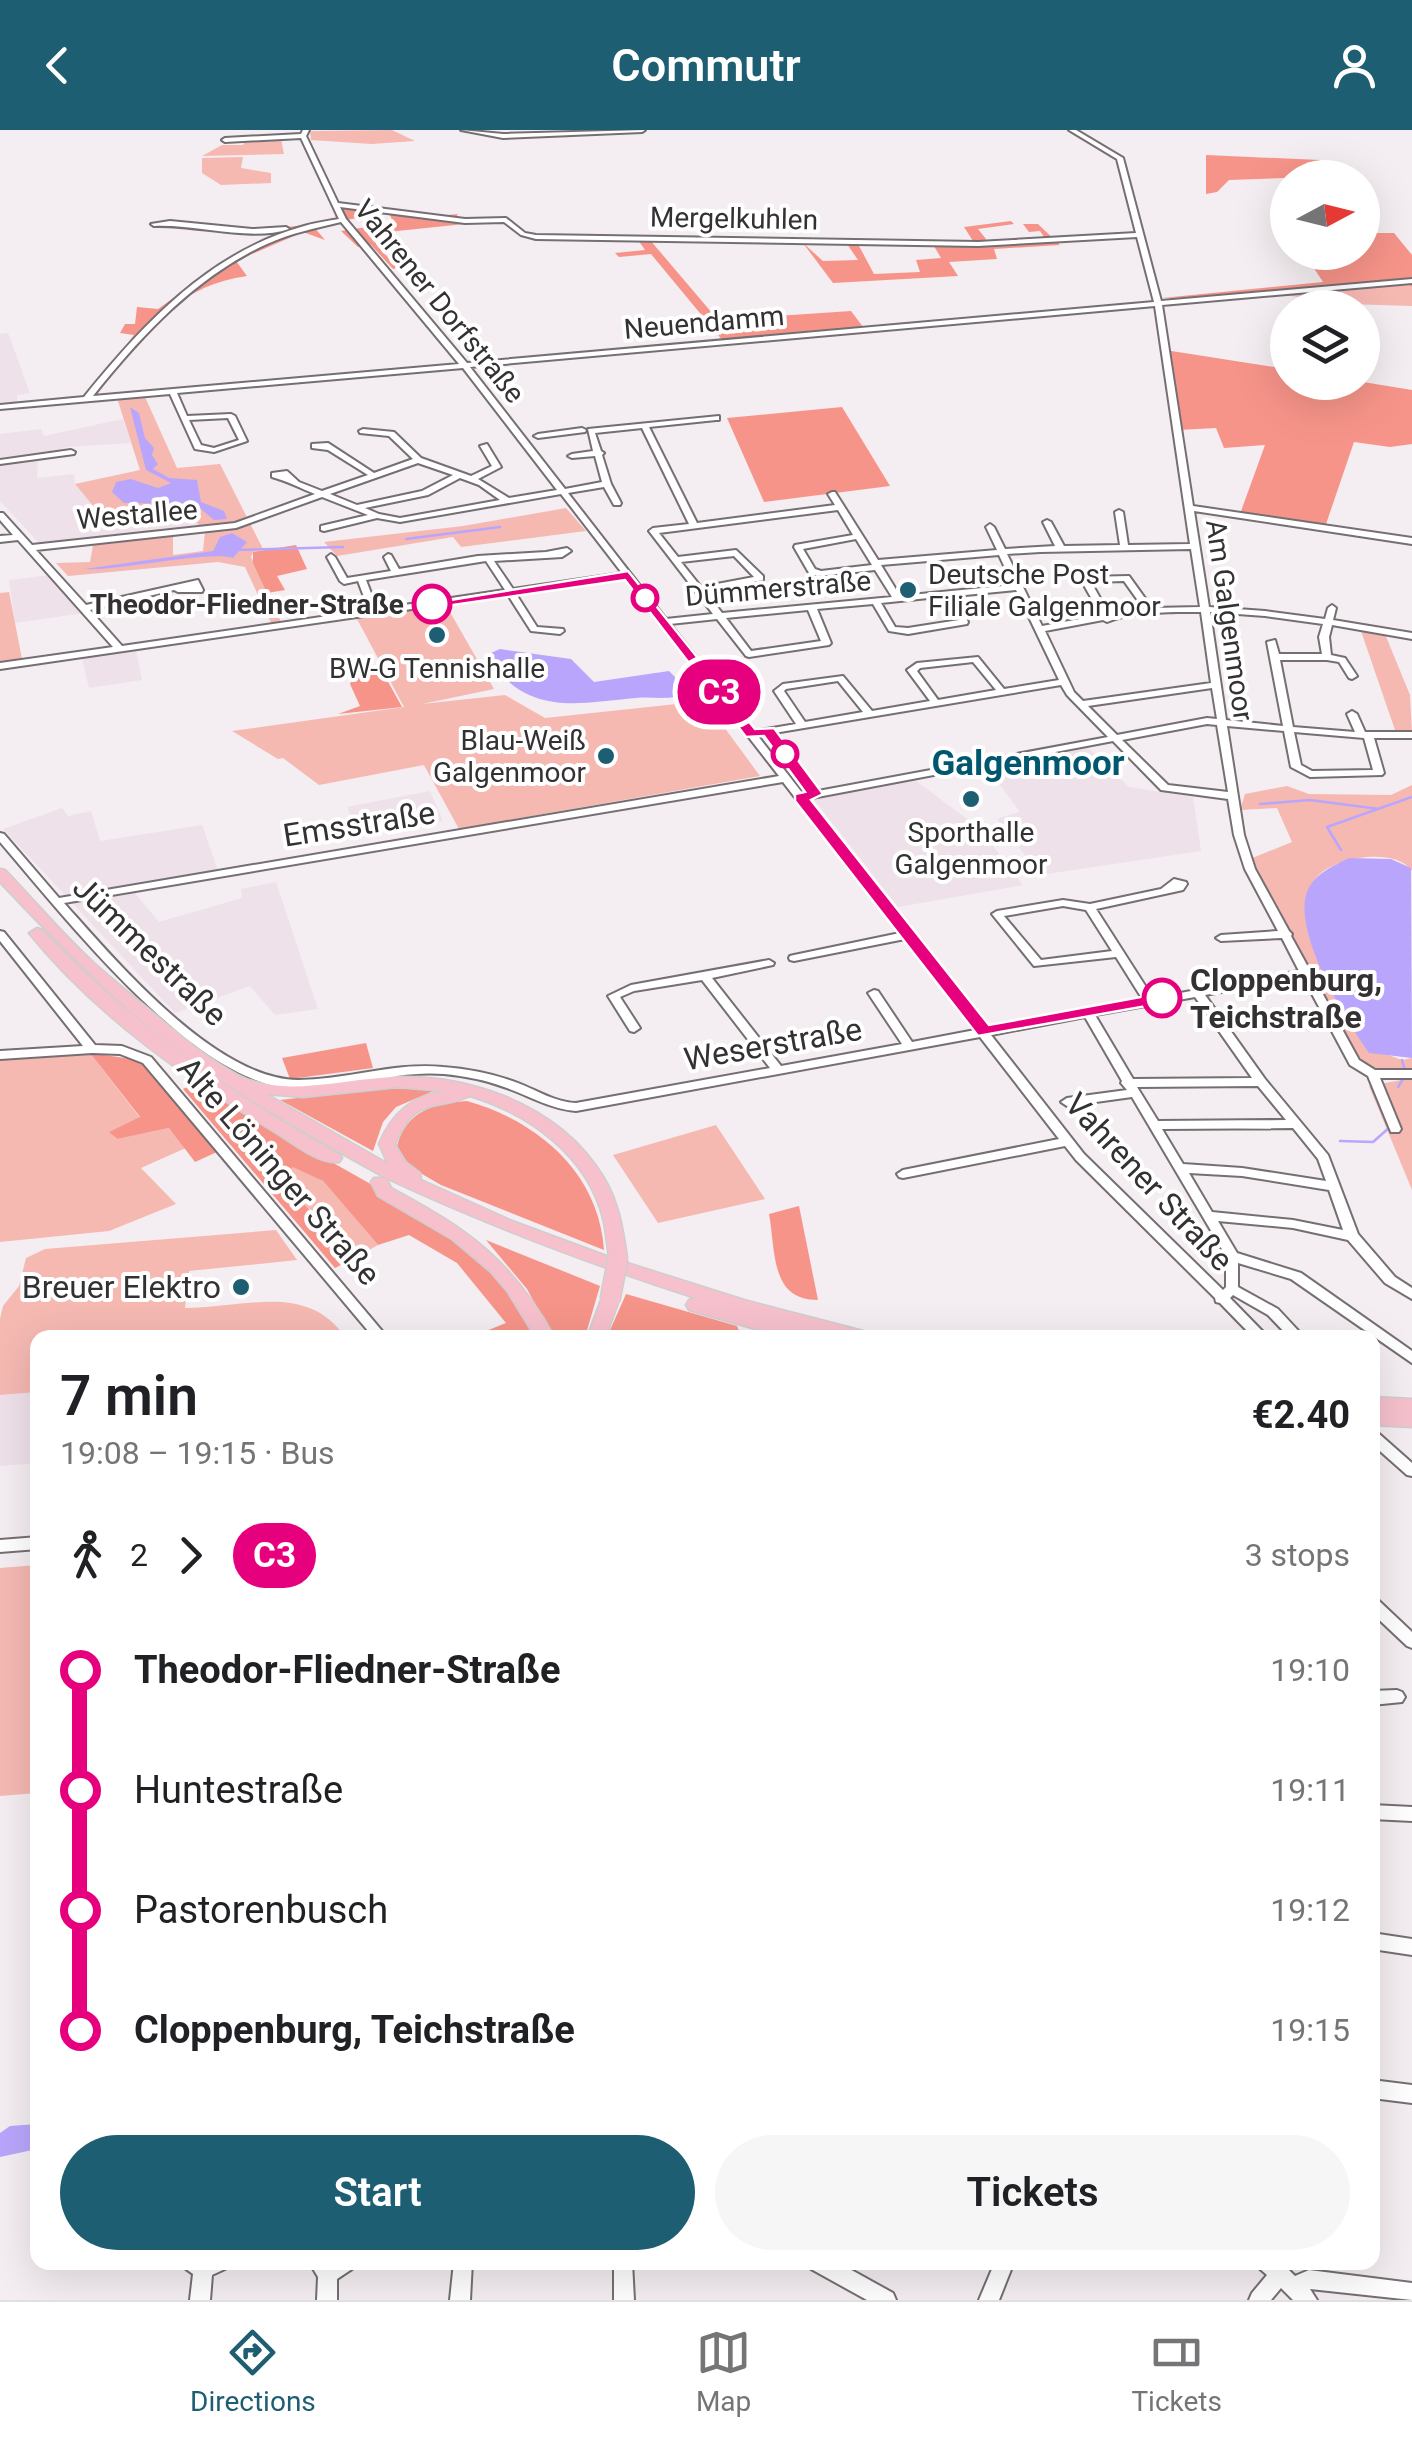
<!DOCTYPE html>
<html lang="en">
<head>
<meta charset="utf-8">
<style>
  :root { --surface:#fff; --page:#f6f6f6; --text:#202124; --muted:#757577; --line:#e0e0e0; --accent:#1d5e73 }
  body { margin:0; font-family:Roboto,sans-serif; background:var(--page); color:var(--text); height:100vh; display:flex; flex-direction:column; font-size:38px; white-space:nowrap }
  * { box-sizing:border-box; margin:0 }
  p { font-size:32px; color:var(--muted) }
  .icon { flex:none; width:55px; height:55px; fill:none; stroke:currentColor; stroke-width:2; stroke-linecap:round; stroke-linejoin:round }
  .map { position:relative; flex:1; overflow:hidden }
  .side { position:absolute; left:30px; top:1200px; width:1350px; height:940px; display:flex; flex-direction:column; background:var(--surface); border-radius:20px; box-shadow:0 10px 40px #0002 }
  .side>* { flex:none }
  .badge { padding:0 20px; border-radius:32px; font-size:35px; line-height:65px }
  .needle { width:65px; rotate:83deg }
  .fabs { position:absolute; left:1270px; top:30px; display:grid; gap:20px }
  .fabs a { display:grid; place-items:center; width:110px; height:110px; border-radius:50%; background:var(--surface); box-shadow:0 10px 40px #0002; font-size:50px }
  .map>.badge { position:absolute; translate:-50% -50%; box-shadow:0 0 0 5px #fff }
  .legs { display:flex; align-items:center; gap:15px; height:110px; padding:0 30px; font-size:32px }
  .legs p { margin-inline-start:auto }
  .headline { display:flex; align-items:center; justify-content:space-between; height:170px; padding:0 30px }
  h1 { font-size:55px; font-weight:600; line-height:75px }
  .button { display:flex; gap:20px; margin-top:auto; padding:20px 30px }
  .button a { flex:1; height:115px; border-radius:60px; background:var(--accent); color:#fff; font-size:40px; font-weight:600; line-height:115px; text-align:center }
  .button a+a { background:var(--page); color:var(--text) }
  ul { padding:0 30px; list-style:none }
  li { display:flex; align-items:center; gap:35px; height:120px; font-size:38px }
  li i { display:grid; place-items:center; width:15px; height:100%; margin:0 12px; background:currentColor }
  li i::after { content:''; width:25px; height:25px; margin:-12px; border:8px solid; border-radius:50%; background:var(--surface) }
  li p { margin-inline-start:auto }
  li:first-child i { background:linear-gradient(#0000 50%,currentColor 0) }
  li:last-child i { background:linear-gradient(currentColor 50%,#0000 0) }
  header { display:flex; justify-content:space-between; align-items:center; height:130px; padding:0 30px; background:var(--accent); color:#fff; font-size:45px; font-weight:600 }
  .tabs { display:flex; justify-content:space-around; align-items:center; height:140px; border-top:2px solid var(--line); background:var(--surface); font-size:28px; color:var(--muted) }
  .tabs a { display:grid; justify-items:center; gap:5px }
  .tabs .current { color:var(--accent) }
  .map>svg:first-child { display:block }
</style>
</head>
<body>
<header><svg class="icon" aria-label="back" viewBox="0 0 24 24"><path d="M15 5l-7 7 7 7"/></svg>Commutr<svg class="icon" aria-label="person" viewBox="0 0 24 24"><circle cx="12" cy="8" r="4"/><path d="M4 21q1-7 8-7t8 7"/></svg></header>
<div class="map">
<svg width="1412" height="2170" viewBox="0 0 1412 2170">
  <rect width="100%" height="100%" fill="#f4edf1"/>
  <path fill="#efe1ea" d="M8,203L30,263L17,265V274L0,275V204Z
    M123,289L131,313L66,317L52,325L0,330V304L41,299L44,306Z
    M38,330L37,348L74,344L75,354L99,383L189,384L201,395L185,397V401L106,405L41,415L0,371V333Z
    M50,445L84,483L15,493L9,450Z
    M136,520L142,550L89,558L82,528Z
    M1086,616L1129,657L1193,667L1201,721L1040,745L997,689L1020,682L985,635Z
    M912,648L979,698L1023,755L898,777L812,667Z
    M430,661L443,691L359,707L347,677Z
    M62,678L68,686L91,681L100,711L202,695L218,741L142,754L133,761L159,792L242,768L241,759L276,752L318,879L275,885L250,856L175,883L3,699Z
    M37,1262V1333L0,1336V1265Z"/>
  <path fill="#f5b9b2" d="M392,0L415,11L372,14L311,10L310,1Z
    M281,9L284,24L202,26L222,15H243L245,10Z
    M243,27L241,38L271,43V53L221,55L202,43V28Z
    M1403,153L1412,157V176L1346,174L1278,164Z
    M145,267L177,338L220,334L263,419L253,422L251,427L282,494L272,495L245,437L218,432L68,446L56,433L90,432L94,410L173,405V425L203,421L205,402L189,384L99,383L75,354L140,340L117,268Z
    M566,378L586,401L461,417L453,407L337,426L324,412L463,396Z
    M9,462L22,529L0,532V463Z
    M446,475L494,559L422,574L505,565L545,588L705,571L760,646L459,699L424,635L319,655L283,628L278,629L232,601L404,577L356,487Z
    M1361,501L1385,504L1410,565L1412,603H1396Z
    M1412,655V741C1396,718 1340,726 1320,744C1314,749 1310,758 1306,765L1312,811L1364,916L1402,930L1412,928V942H1373L1362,936L1251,734L1250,729L1292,712L1277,678L1240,680L1245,664L1287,656L1309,664L1391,665Z
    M90,923L140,988L110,1002L116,1009L169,998L188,1017L141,1038L176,1074L109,1101L0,1112V929Z
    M1412,948V1060L1369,956Z
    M716,995L765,1069L658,1093L613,1025Z
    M294,1036L323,1051L378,1115L355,1128L278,1045Z
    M276,1100L297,1130L189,1141L185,1178C244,1178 307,1152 345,1207L38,1208L37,1262L0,1265V1189L3,1176L19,1156L26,1128L45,1119Z
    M37,1435V1663L0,1666V1438Z"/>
  <path fill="#f79489" d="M1206,25L1320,30L1322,36L1314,47L1229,50L1217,62L1206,64Z
    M343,76L357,77L361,87L314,97L325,110L303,102L236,131L247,146C182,155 156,193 110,236L134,205L120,203L125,194H135L137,177L158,179L224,132L288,102L187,100L192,98L154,92C183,89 183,94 208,98C248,104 296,97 336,89L334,80Z
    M389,82L428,87L458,84L455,89L484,92L368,104L397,138L393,139L371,115L358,117L341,101L393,93Z
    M1011,91L1014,94L978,99L986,109L982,113L1046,110L1040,101L1029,102L1023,94H1038L1060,115L994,119L997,129L949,132L958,146L833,153L803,113L823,131L858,130L847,114H858L874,144L920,142L916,130L941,128L931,111H973L964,97Z
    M1363,103H1394L1412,125V157L1399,150L1278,160V164L1220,171L1215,167L1162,168L1323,152L1304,123L1362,122Z
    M638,110H650L718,190L851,181L863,197L926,193L723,211L651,124L619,127L615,123L645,120Z
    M1165,220L1287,239L1288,252H1363L1412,260V314L1390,317L1354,312L1325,397L1240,384L1265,315L1224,318L1216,298L1178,300Z
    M842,277L890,356L764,372L727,288Z
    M296,415L307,439L277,446L285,460L267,463L253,433V422Z
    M381,539L402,577L338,584L360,576L350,554L353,547Z
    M366,913L373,938L290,949L282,928Z
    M90,923L139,930L217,1022L195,1032L169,998L117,1009L109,1002L140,987Z
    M193,954L454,1101L489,1133L541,1207H471L506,1193L457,1133L409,1105L378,1115L323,1051L293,1037L278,1046L355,1128L335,1138L183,959Z
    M383,958L436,960L396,977L383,992L373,1021L280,970Z
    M467,971C538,991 599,1043 604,1120L441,1055L410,1037L397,1016C407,980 433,974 467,971Z
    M799,1076L818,1170C770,1170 776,1122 769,1084Z
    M486,1110L600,1156L585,1207H553L527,1159Z
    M626,1164L737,1196L739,1201L722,1208L607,1207Z"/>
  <path fill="#b9a6fc" d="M130,277L139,283L145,308L154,318L152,325L158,334L153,339L169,348L197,350L201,372L224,381L227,389L214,390L195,374L124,373L112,362L116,352L131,349L158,358L171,353L146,340Z
    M232,403L247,412L233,428C211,420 118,441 84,439L213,421L220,407Z
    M500,519L571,529L594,552L669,541L689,561C674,572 654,566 636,568C577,573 530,587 489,530L491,523Z
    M1349,728L1391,729L1411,738L1412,928L1369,923C1346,891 1292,801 1307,762C1314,744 1333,736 1349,728Z
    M37,1994V2019L0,2027V2003L10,1996Z"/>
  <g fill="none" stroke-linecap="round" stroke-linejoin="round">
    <path stroke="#b9a6fc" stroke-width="2.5" d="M406,409L500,397
      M235,420L343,417
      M1260,674L1310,670L1379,679
      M1341,720L1327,697L1412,667
      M1398,957L1406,944L1402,930
      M1340,1011L1373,1012L1390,997"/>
    <defs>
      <path id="minor" d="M303,0H309L306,6L338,73L465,89L506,88L525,103L536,105L978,112L1136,103L1117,29L1069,0H1076L1123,28L1161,171L1412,149V153L1162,175L1193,376L1412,408V414L1194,381L1209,477L1265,481L1325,489L1328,478L1332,475L1336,478L1333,490L1412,503V509L1332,495L1329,507L1331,525L1345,528L1357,546L1352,549L1349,548L1339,532L1327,530H1280L1293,597L1355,602L1347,584L1352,581L1357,584L1365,602H1412V608H1374L1384,643L1382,645L1310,647L1291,637L1284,601L1227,596L1244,705L1255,739L1289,801L1292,804L1291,806L1359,930L1375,940H1412V948H1380L1401,999L1399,1002H1391L1368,946L1350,935L1303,847L1205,865L1265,949L1328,1025L1358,1104L1395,1147L1412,1158V1169L1385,1153L1348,1110L1293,1098L1218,1091L1237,1123L1301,1143L1412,1221V1233L1291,1149L1238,1133V1157L1278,1179L1305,1208H1290L1268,1185L1233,1165L1230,1168L1269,1208H1254L1220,1173L1216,1172L1215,1168L1076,1030L1065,1016L903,1048L899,1047L897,1044L903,1040L1059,1009L980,907L576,981C550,979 528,965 504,957C485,950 465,946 444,944C389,939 333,966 277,956C183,939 62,784 0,712V703L4,704L59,768L779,646L625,448L516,464L537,497L563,499L564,501L560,504L531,501L508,465L0,539V533L113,517L18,410L0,412V406L13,405L0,390V383H3L32,415L235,393L315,364C300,358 287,351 272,347V343L287,341L299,352L322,361L368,345L328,320L312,318V314L328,313L374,343L413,329L389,306L360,303L359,301L363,299L394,302L421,328L471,346L492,336L480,316L487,314L501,337L478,349L509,368L557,360L463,238L177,263L187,286L231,284L235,286L247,311L214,322L195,319L170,264L0,279V275L84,267C142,195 209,123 301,97C313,93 327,91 339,89L301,8L225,12L222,10L225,8L301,4ZM340,77L465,93L504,92L521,105L536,109L978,116L1137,107L1154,172L467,233L346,89ZM341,92L459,234L93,266C141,206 195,147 267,114C291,103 316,98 341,92ZM1155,176L1190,414L1128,415L1123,382L1119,380L1115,382L1120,415L1064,416L1051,392L1047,390L1043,392L1055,416L1005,419L994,397L990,394L986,397L997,420L878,430L835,362H832L828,364L835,375L697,393L649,297L716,290H719V286L588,299L593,321L572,324L568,326L572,328L595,326L602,352L565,359L470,237ZM228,288L239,310L214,318L201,315L189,290ZM642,298L689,394L653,398L649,401L713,484L666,489L568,363L604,357L614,375H620L621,373L611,354L602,325L604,323L601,321L595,303ZM418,333L453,345L422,361L357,375L330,364ZM460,348L479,355L500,370L400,388L379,384L365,378L428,365ZM561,364L622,443L513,459L494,431L562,427L571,421L567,418L546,422L478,426L399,439L391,425L388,424L384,427L391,441L347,448L335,427L331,424L327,427L340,451L344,454L358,451L369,480L122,516L90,480L174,460L178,462H202L203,460L198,450L86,475L36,420L236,398L322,367L368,385L321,396V400L324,401L377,388L400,392ZM838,380L853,405L795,415L794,417L809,443L817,446L875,440L892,467L722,483L705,461L763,450V446L736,420L678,427L659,403ZM856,409L872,435L821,441L815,439L803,419ZM1191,419L1200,477L1152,478L1129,446L1085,447L1081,450L1101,485L1042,496L1007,424L1040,422ZM999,425L1013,455L900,466L881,435ZM734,426L754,447L701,457L681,432ZM486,431L505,460L377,479L366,450ZM1124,451L1144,479L1109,484L1091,452ZM1016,460L1059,550L1004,559L978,527L917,533L907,540L930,571L872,581L843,546L783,554L774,561L796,594L754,601L670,494L717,489L746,526L749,527L829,515L831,513L817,479L873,474L889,501L908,504L967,494L968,492L955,466ZM947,466L959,490L908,498L895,497L881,473ZM808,480L821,511L751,521L726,488ZM1176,482H1201L1211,553L1083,571L1074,562L1045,501L1103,490L1107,492C1127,483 1154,483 1176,482ZM1210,482L1265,486L1323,494L1319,507L1322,524H1279L1275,510L1267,512L1283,596L1226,590ZM973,532L996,560L938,570L917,541L920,538ZM838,551L863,582L805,592L784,561L786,559ZM1061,555L1067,565L1108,607L818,661L774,603ZM1212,558L1217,589L1207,588L1117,605L1088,576ZM1207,594L1217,595L1228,662L1168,655L1122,610ZM1294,602L1364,608L1373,640L1312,641L1301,635ZM766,604L809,663L803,664L758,606ZM1113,611L1161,660L1228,669L1234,705L1245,739L1278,801L1221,805L1216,808L1221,811L1282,808L1299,841L1200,859L1196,858L1191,861L1153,868L1096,779L1183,760L1187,754L1186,752L1174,749L1161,759L1090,774L1063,770L997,781L992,784L1034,836L1116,827L1143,870L986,898L807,669ZM783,652L900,803L794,825L790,826L789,828L790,830L794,831L905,809L975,900L912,912L878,861L874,860L868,863L902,914L781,936L712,848L773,835L774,833L769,830L631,855L608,866L630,901L634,902L640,898L620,867L634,861L702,850L770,938L576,973C555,972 538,961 518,953C494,944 469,939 443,937C394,932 347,950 298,950C215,949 117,832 64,773ZM1063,776L1086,780L1112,821L1041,830L1004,786ZM1195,867L1252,948L1133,949L1095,885ZM1085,887L1122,951L1121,953L1127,960L1067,968L1061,972L1067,976L1132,967L1226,1126V1157L1223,1160L1084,1024L991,905ZM1258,956L1286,990L1158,991L1137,957ZM1293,998L1318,1029L1326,1051L1242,1038L1183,1034L1162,999ZM1189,1043L1242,1046L1329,1060L1343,1100L1293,1090L1212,1082Z
        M461,0L503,4L645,0L642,2L503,8Z
        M170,91L252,99L286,97L289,99C252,112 196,94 154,96L151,94Z
        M582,298L586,300L585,302L538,308L534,306L538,304Z
        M71,320L75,322L74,324L0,334V330Z
        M0,801L4,802L95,915L122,916L151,927L388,1208H374L143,933L120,924L92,923L0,929V921L83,916L0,811Z
        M1372,1301L1377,1302L1412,1333V1346L1407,1345L1372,1314Z
        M38,1407V1419L0,1422V1410Z
        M1372,1467L1377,1469L1412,1502V1518L1407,1516L1372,1483Z
        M1397,1560L1402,1562L1405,1567L1402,1572L1372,1575V1561Z
        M1372,1675L1412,1677V1691L1372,1689Z
        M1372,1803L1412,1809V1825L1372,1819Z
        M1372,1950L1412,1955V1973L1372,1968Z
        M184,2132H227L225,2139L212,2145L210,2170H190L193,2144L186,2139Z
        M309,2132H354L352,2139L337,2149V2170H317L318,2147Z
        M454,2132H472L470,2170H450Z
        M614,2132H632L634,2170H614Z
        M809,2132H837L893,2163L896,2170H867L811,2139Z
        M995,2132H1014L999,2170H979Z
        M1258,2132H1281L1295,2146L1309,2140L1412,2153V2170L1310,2159L1317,2170H1293L1281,2158L1271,2170H1249L1252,2163L1267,2145L1260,2139Z"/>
      <path id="highway" d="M0,739L5,740C35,771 63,805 94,833C115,852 137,869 158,887C183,908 209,930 238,945C279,967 336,951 380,948C464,941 559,973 604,1048C619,1073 623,1100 627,1128L624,1132L744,1170L863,1201L872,1208H836L820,1203L822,1208H787L689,1180L686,1175L689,1170L695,1168L708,1172C598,1137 491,1097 386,1048L391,1058C469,1100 511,1129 555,1208H536L508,1162L491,1142L452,1109L378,1066L371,1052L374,1048H386C314,1008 243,969 178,920C112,871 56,811 0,752ZM398,957L444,961C411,967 392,983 379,1014L388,1034L266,964L303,967ZM470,966C529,984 587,1025 603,1088C606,1100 607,1114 609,1127L512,1091L421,1050L420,1043L404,1031L395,1014C415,965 434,982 470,966Z
        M37,798L42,800C130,892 228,963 339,1024L342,1028L339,1032C320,1035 294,1014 278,1004C188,950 96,886 29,803Z
        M610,1163L616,1165L619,1170L605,1208H587L601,1170L604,1165Z
        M1372,1267L1412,1269V1297L1372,1295Z"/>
    </defs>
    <use href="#minor" stroke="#756f73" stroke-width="4"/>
    <use href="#highway" stroke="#cecece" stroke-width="3"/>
    <use href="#minor" fill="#fff" fill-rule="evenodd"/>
    <use href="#highway" fill="#f6c1cd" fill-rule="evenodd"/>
    <defs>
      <path id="highway-bridge" d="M610,1170L618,1128"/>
    </defs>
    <use href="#highway-bridge" stroke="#cecece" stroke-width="22" stroke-linecap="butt"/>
    <use href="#highway-bridge" stroke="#f6c1cd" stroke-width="19"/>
  </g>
  <path fill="#e6007e" stroke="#fff" stroke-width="2.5" d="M628,441L755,599L774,598L823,664L811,670L989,895L1162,863L1171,868L1169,872L978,906L795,671V664L805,662L764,606L746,607L625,450L432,478L426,474Z"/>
  <g fill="#1d5e73" stroke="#fff" stroke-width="4">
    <circle cx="908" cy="460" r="10"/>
    <circle cx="437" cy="505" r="10"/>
    <circle cx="606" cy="626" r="10"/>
    <circle cx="971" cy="669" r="10"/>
    <circle cx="241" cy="1157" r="10"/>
  </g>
  <g fill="#fff" stroke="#e6007e" stroke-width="5">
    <circle cx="645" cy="468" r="12"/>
    <circle cx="432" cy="474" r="18"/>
    <circle cx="785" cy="624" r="12"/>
    <circle cx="1162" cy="868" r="18"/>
  </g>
  <g text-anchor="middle" stroke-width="8" stroke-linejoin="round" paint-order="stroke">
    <g font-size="28" fill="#343133" stroke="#fff">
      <text transform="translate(734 88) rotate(1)" y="10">Mergelkuhlen</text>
      <text transform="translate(440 171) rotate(51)" y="10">Vahrener Dorfstraße</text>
      <text transform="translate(704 192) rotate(-5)" y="10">Neuendamm</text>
      <text transform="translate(137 384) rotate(-5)" y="10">Westallee</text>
      <text transform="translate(778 458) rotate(-5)" y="10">Dümmerstraße</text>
      <text transform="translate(1230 490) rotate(82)" y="10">Am Galgenmoor</text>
    </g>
    <g font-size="28" fill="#343133" stroke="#fff">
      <text x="928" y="454" text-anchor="start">Deutsche Post<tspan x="928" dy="32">Filiale Galgenmoor</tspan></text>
      <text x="437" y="548">BW-G Tennishalle</text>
      <text x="586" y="620" text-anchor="end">Blau-Weiß<tspan x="586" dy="32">Galgenmoor</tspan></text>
      <text x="971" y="712">Sporthalle<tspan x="971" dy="32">Galgenmoor</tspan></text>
    </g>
    <g font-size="28" font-weight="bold" fill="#343133" stroke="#fff" text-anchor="end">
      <text x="404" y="484">Theodor-Fliedner-Straße</text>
    </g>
    <g font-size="32" fill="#343133" stroke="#fff">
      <text transform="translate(359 694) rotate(-9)" y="11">Emsstraße</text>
      <text transform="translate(150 821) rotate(44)" y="11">Jümmestraße</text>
      <text transform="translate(773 914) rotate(-10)" y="11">Weserstraße</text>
      <text transform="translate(279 1041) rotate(49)" y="11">Alte Löninger Straße</text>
      <text transform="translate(1149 1052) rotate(47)" y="11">Vahrener Straße</text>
    </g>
    <g font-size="32" font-weight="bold" fill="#343133" stroke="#fff" text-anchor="start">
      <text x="1190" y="861">Cloppenburg,<tspan x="1190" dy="37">Teichstraße</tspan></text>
    </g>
    <g font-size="32" fill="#343133" stroke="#fff" text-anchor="end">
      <text x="221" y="1168">Breuer Elektro</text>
    </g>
    <g font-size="35" font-weight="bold" fill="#00576e" stroke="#fff">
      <text x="1028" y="645">Galgenmoor</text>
    </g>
  </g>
</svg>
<div class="fabs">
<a><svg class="needle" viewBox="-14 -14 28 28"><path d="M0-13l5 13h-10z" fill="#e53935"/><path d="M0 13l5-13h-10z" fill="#757577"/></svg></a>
<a><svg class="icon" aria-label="layers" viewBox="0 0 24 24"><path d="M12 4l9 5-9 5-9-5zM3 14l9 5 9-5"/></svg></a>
</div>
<b class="badge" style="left:719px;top:562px;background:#e6007e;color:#fff">C3</b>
<section class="side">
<div class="headline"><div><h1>7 min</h1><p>19:08 – 19:15 · Bus</p></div><b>€2.40</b></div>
<div class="legs"><svg class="icon" aria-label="walk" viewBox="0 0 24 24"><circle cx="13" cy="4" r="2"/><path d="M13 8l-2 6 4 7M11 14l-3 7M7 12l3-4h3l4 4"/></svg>2<svg class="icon" aria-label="forward" viewBox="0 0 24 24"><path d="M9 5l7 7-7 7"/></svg><b class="badge" style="background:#e6007e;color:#fff">C3</b><p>3 stops</p></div>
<ul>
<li><i style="color:#e6007e"></i><b>Theodor-Fliedner-Straße</b><p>19:10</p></li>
<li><i style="color:#e6007e"></i><span>Huntestraße</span><p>19:11</p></li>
<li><i style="color:#e6007e"></i><span>Pastorenbusch</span><p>19:12</p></li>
<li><i style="color:#e6007e"></i><b>Cloppenburg, Teichstraße</b><p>19:15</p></li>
</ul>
<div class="button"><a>Start</a><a>Tickets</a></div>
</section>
</div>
<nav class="tabs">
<a class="current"><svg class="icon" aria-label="directions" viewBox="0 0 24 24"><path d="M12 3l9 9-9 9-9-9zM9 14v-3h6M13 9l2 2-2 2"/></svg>Directions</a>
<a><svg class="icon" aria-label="map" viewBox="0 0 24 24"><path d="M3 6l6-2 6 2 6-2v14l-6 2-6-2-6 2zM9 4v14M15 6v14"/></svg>Map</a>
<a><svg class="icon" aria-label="tickets" viewBox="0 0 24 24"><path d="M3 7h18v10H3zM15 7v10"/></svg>Tickets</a>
</nav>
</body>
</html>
